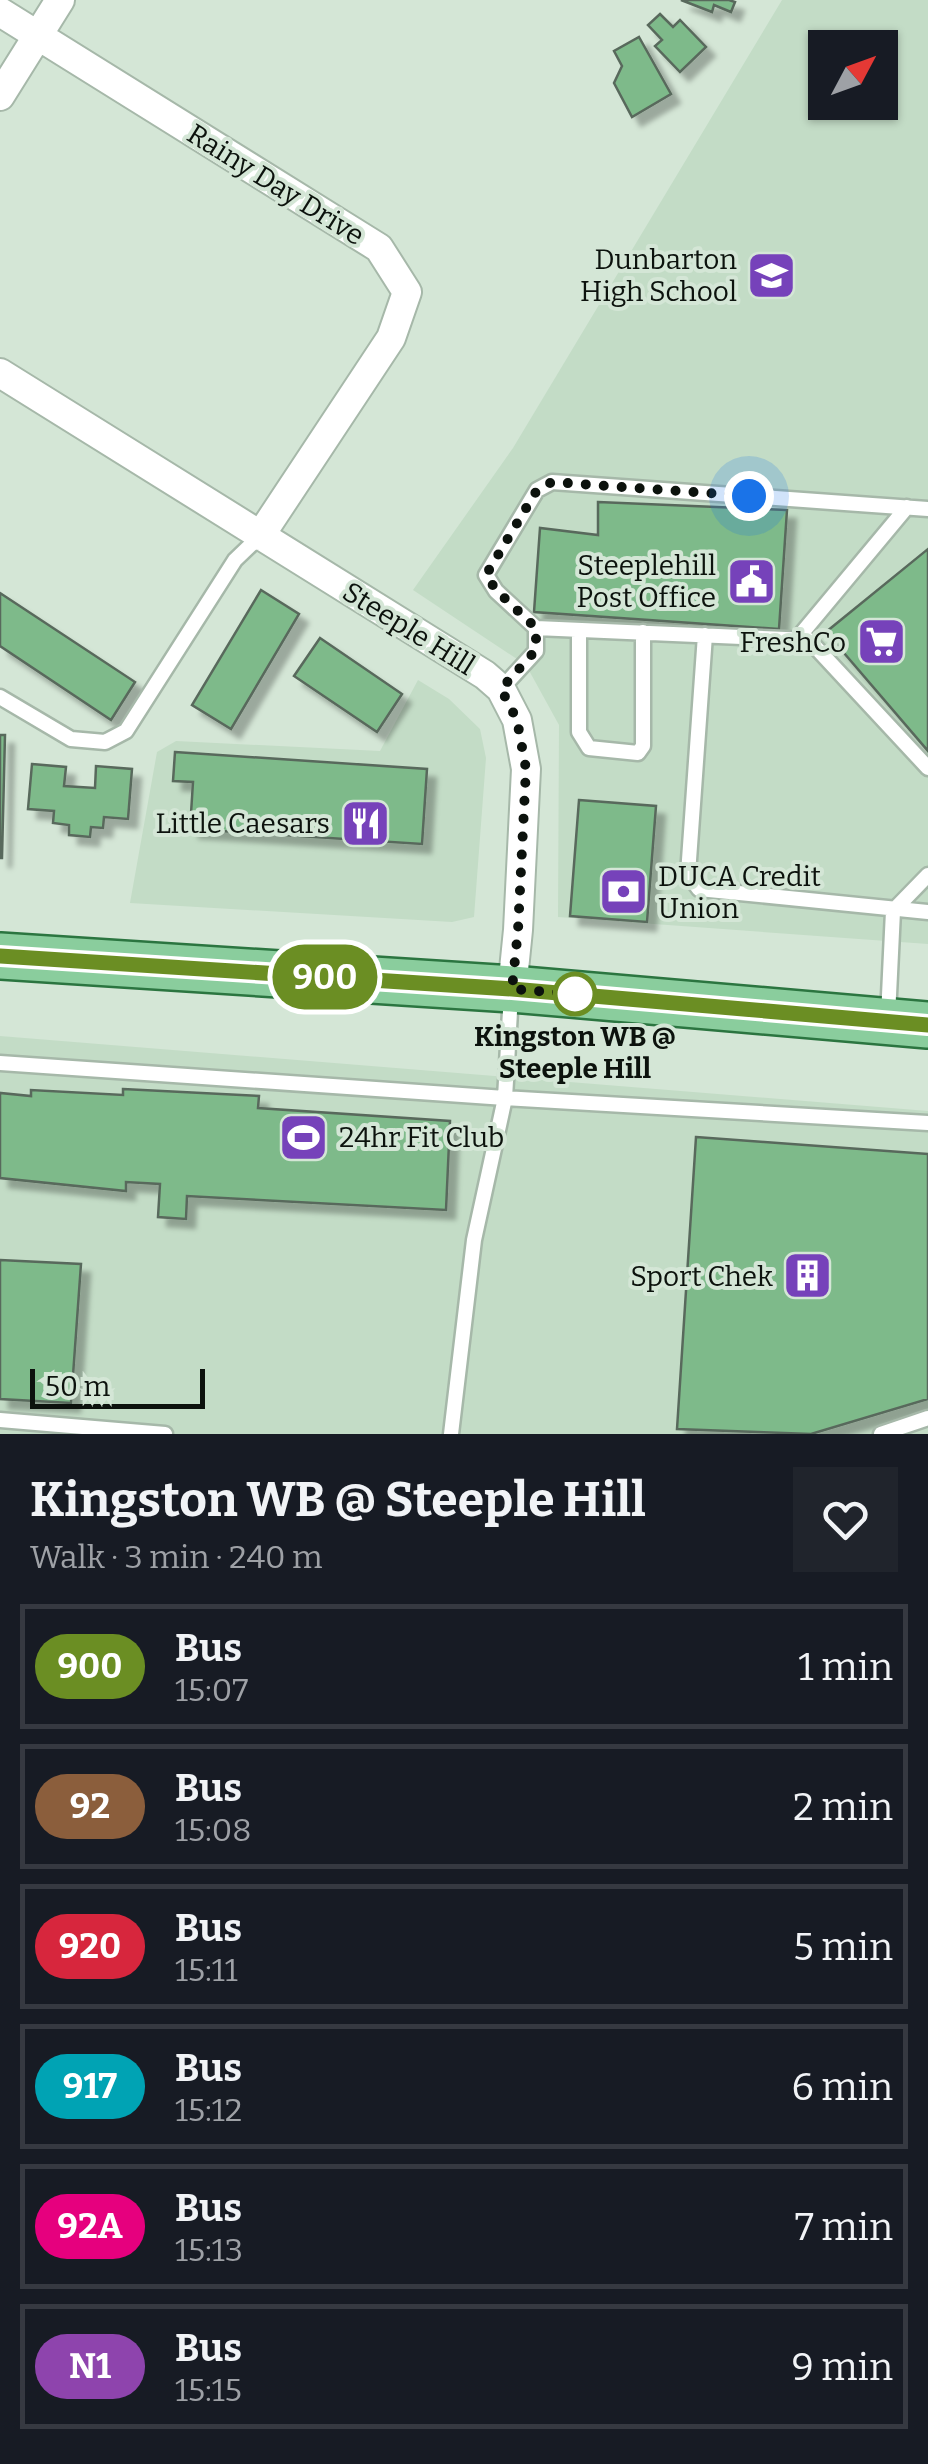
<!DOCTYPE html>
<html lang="en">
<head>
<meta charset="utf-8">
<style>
  :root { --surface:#171b24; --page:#20242c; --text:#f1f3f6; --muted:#9ea1a6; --line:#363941 }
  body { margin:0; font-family:Bitter,serif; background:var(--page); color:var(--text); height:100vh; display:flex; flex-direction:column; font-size:38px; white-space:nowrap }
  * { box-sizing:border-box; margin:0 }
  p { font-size:32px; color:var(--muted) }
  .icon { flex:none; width:55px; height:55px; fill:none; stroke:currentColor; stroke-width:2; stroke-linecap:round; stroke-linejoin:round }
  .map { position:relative; height:1434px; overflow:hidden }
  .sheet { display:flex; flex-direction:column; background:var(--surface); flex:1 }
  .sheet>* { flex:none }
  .badge { padding:0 20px; border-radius:32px; font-size:35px; line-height:65px }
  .needle { width:65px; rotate:49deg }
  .tools { position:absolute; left:808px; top:30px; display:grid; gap:20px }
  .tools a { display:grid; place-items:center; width:90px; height:90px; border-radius:0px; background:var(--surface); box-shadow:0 2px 8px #0004; font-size:50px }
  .scale { position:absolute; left:30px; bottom:25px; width:175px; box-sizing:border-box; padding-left:10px; border:5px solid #0c120d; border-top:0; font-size:28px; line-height:35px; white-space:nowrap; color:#0c120d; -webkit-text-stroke:8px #d4e6d6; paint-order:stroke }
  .you { position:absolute; width:50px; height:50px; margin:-25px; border:8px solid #fff; border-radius:50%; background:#1a73e8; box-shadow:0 0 0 15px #1a73e833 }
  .map>.badge { position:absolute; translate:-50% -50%; box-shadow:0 0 0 5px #fff }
  .round { display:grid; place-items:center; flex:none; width:105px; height:105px; border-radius:0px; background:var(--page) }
  .summary { display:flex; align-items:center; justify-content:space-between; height:170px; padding:0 30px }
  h1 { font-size:48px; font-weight:700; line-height:75px }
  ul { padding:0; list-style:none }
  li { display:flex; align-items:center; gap:30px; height:125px; margin:0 20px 15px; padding:0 10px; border:5px solid var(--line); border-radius:0px }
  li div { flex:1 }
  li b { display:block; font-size:38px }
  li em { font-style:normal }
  li .badge { min-width:110px; font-weight:700; text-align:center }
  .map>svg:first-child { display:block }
</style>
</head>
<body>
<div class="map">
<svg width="928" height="1434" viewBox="0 0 928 1434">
  <defs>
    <filter id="shadow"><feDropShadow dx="9" dy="9" stdDeviation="2.5" flood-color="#0004"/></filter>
  </defs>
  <rect width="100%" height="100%" fill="#d4e6d6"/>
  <path fill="#c3dcc6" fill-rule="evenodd" d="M782,0H928V944L558,917L559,725L526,665L413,590L513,448ZM825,48H880V102H825Z
    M418,680L449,699L480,729L486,758L474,917L452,922L130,903L157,752L176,741L380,751Z
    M0,1036L928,1111V1434H0Z"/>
  <path fill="#7eba8a" stroke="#59695c" stroke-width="2.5" filter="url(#shadow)" d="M681,0H729L735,2L731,12L714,5L712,12Z
    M660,14L673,27L680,20L706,47L680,72L655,46L662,40L648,25Z
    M639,37L671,94L632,117L614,83L622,66L614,51Z
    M598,502L787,510L779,629L534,612L540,528L598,535Z
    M928,549V751L826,632Z
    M261,590L299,614L231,729L192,705Z
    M0,593L135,682L111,720L0,646Z
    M320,638L402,694L377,732L294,676Z
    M0,735H5L2,858H0Z
    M175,752L427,769L422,844L190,829L193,782L173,781Z
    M32,764L66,767L64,786L95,788L96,766L132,769L128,819L104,817L103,828L91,827L90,837L69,835V825L53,823L54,811L28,809Z
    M579,800L656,806L647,922L570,916Z
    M123,1089L259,1096L258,1108L450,1121L446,1210L187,1196L186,1219L158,1217L160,1184L126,1182V1191L0,1178V1093L31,1096V1090L123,1095Z
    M696,1137L928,1154V1399L811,1434L677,1429Z
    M0,1260L81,1264L71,1403L0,1399Z"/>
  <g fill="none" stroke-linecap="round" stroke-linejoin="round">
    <defs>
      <path id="lane" d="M536,628L809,640L928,768
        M579,630V732L589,748L638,753L643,746V632
        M705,635L688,874L699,889L928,912
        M797,639L907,507
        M501,689L536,651V628L496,591L486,575L537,490L552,482L928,509
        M0,697L71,739L105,742L126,731L235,560L260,536
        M888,1016L893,911L928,875
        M0,1063L505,1098L928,1123
        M0,1420L165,1434
        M451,1434L474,1240L505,1098L511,994
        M881,1434L928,1418"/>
      <path id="street" d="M0,12L379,248L407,292L391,338L260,536
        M0,96L60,0
        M0,373L485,675L501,689L517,720L526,769L518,930L512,989"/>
      <path id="primary" d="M0,956L512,989L928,1025"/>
    </defs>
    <use href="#lane" stroke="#a6b8a9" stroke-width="19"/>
    <use href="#street" stroke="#a6b8a9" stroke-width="32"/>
    <use href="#primary" stroke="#2b7540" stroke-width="50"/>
    <use href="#lane" stroke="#fff" stroke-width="14"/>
    <use href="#street" stroke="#fff" stroke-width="28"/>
    <use href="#primary" stroke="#8acd9d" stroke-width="45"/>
  </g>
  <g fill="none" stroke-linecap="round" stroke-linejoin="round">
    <defs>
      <path id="line" d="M0,956L512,989L928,1025"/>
    </defs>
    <use href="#line" stroke="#fff" stroke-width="22"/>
    <use href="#line" stroke="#6b8e23" stroke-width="15"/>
    <path stroke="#0c120d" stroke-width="10" stroke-dasharray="0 18" d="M575,994L512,989L518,930L526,769L517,720L501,689L536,650V628L496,590L486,575L537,490L552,482L749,496"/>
  </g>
  <defs>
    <symbol id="school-square" viewBox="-11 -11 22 22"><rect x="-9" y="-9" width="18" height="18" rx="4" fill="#7642ba" stroke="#d4e6d6"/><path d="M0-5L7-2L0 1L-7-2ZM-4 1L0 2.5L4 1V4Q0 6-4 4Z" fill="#fff"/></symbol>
    <symbol id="civic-square" viewBox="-11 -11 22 22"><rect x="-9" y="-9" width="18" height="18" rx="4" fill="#7642ba" stroke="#d4e6d6"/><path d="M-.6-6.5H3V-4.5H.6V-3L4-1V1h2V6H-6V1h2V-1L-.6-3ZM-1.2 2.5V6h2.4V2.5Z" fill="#fff"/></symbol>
    <symbol id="supermarket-square" viewBox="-11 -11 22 22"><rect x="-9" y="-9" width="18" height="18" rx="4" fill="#7642ba" stroke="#d4e6d6"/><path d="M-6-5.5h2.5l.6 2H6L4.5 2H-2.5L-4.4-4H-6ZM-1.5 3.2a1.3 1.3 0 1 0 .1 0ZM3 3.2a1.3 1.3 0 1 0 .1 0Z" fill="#fff"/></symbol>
    <symbol id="restaurant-square" viewBox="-11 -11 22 22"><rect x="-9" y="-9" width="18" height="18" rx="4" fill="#7642ba" stroke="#d4e6d6"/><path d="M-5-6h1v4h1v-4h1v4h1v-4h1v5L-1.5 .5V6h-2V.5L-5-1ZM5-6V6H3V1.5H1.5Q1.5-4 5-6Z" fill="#fff"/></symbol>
    <symbol id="bank-square" viewBox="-11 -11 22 22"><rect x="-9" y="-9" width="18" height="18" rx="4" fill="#7642ba" stroke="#d4e6d6"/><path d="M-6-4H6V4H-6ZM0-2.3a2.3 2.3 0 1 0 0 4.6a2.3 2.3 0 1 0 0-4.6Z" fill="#fff"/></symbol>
    <symbol id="stadium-square" viewBox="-11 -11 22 22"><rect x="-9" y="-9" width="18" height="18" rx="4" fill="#7642ba" stroke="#d4e6d6"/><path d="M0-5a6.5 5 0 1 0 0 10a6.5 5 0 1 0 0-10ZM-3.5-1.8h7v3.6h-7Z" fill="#fff"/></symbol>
    <symbol id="building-square" viewBox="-11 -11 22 22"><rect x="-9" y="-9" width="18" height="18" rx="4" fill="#7642ba" stroke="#d4e6d6"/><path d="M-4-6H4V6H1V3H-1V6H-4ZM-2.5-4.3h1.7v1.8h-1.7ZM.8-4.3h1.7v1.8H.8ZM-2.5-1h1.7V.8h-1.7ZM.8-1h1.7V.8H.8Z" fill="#fff"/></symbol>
  </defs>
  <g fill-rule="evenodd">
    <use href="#school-square" x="744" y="248" width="55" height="55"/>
    <use href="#civic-square" x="724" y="554" width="55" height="55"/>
    <use href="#supermarket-square" x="854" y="614" width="55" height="55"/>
    <use href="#restaurant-square" x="338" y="796" width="55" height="55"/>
    <use href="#bank-square" x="596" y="864" width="55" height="55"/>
    <use href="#stadium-square" x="276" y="1110" width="55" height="55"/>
    <use href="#building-square" x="780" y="1248" width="55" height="55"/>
  </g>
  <circle fill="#fff" stroke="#6b8e23" stroke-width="5" cx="575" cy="994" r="20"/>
  <g text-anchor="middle" stroke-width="8" stroke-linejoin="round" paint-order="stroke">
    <g font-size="28" fill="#0c120d" stroke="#d4e6d6">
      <text transform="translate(276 184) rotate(32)" y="10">Rainy Day Drive</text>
      <text transform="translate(409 628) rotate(32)" y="10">Steeple Hill</text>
    </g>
    <g font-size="28" fill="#0c120d" stroke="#d4e6d6" text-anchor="end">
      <text x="737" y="269">Dunbarton<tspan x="737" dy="32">High School</tspan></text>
      <text x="716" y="575">Steeplehill<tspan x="716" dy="32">Post Office</tspan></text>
      <text x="846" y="652">FreshCo</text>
      <text x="330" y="833">Little Caesars</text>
      <text x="658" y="886" text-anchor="start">DUCA Credit<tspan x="658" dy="32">Union</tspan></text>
      <text x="339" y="1147" text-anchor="start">24hr Fit Club</text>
      <text x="773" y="1286">Sport Chek</text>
    </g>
    <g font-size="28" font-weight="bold" fill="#0c120d" stroke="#d4e6d6">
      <text x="575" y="1046">Kingston WB @<tspan x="575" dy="32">Steeple Hill</tspan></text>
    </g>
  </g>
</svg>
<div class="tools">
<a><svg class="needle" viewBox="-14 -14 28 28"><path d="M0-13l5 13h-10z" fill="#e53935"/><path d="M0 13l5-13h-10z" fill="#9ea1a6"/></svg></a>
</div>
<div class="scale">50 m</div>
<div class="you" style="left:749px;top:496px"></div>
<b class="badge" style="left:325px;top:977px;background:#6b8e23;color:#fff">900</b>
</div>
<section class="sheet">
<div class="summary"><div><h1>Kingston WB @ Steeple Hill</h1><p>Walk · 3 min · 240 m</p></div><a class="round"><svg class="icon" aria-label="heart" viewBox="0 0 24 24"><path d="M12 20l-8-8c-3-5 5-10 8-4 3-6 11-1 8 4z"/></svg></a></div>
<ul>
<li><span class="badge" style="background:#6b8e23;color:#fff">900</span><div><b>Bus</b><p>15:07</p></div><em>1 min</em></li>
<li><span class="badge" style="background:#8b5e3c;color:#fff">92</span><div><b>Bus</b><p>15:08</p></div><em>2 min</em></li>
<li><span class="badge" style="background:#d7263d;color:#fff">920</span><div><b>Bus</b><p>15:11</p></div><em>5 min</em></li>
<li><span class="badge" style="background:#00a3b4;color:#fff">917</span><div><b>Bus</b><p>15:12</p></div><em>6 min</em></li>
<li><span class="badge" style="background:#e6007e;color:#fff">92A</span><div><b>Bus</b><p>15:13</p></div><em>7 min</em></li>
<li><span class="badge" style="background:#8e44ad;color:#fff">N1</span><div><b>Bus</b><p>15:15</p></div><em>9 min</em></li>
</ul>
</section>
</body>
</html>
